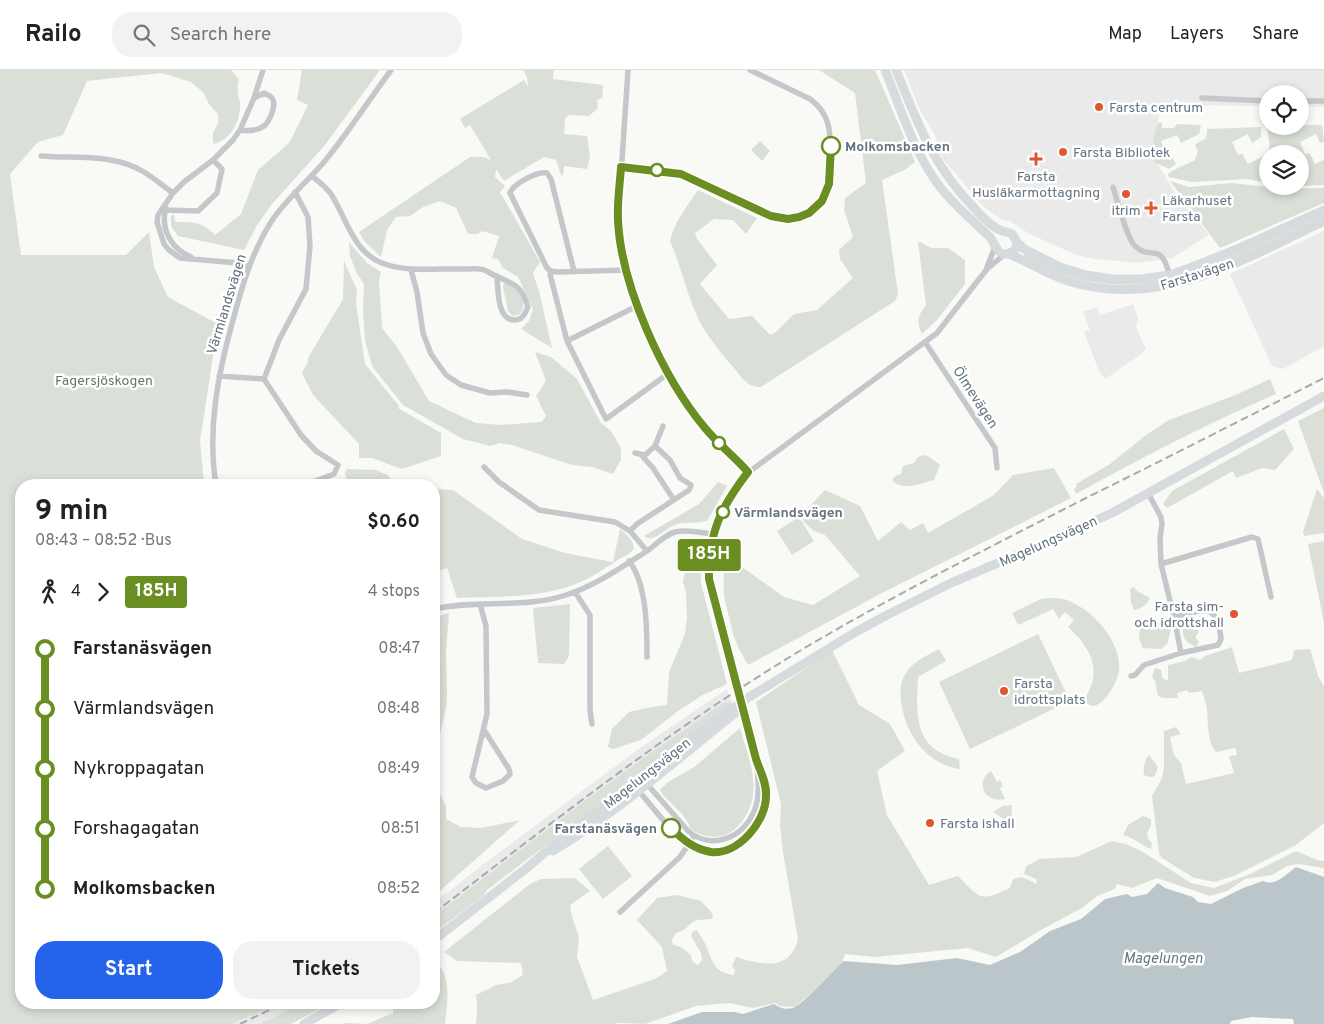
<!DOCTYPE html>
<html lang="en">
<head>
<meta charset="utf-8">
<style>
  :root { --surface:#fff; --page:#f2f2f2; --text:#222; --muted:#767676; --line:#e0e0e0; --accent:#2563eb }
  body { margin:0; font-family:Overpass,sans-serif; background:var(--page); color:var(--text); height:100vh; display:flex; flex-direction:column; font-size:19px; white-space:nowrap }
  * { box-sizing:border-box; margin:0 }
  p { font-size:16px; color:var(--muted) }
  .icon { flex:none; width:28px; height:28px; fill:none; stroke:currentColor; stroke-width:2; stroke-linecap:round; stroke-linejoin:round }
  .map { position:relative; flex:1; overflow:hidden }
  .side { position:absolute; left:15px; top:409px; width:425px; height:530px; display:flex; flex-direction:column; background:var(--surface); border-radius:20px; box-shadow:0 2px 8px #0003 }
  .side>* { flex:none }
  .badge { padding:0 10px; border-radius:4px; font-size:18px; line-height:32px }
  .controls { position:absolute; left:1259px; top:15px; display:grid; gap:10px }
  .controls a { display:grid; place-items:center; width:50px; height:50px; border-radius:50%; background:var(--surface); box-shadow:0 2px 8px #0003; font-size:25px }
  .map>.badge { position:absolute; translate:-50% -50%; box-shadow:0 0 0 2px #fff }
  .legs { display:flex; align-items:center; gap:8px; height:55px; padding:0 20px; font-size:16px }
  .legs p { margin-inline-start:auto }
  .headline { display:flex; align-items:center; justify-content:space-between; height:85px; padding:0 20px }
  h1 { font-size:28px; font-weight:700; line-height:38px }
  .cta { display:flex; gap:10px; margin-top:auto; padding:10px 20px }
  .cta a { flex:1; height:58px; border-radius:20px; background:var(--accent); color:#fff; font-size:20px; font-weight:700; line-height:58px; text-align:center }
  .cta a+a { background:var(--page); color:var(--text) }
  ul { padding:0 20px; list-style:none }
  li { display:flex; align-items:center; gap:18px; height:60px; font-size:19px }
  li i { display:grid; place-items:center; width:8px; height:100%; margin:0 6px; background:currentColor }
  li i::after { content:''; width:12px; height:12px; margin:-6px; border:4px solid; border-radius:50%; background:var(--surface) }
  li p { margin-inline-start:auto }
  li:first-child i { background:linear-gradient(#0000 50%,currentColor 0) }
  li:last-child i { background:linear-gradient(currentColor 50%,#0000 0) }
  header { display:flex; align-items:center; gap:30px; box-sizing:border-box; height:70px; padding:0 25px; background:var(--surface); border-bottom:1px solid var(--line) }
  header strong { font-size:24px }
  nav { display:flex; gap:28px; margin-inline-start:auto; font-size:18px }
  .search { width:350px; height:45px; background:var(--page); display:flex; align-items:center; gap:12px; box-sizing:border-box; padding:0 18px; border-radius:20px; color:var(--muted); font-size:19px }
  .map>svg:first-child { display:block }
</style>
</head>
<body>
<header>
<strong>Railo</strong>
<div class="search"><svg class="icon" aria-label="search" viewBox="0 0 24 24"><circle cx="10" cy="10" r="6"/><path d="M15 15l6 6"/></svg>Search here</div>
<nav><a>Map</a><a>Layers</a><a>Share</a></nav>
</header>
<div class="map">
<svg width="1324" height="954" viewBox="0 0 1324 954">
  <rect width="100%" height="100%" fill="#f9f9f6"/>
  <path fill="#e9eae9" d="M904,0H1324V37L1300,36V24H1268L1267,36L1186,35L1173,31L1172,38L1163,37L1159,44L1152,85L1174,121L1209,165L1172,188L1136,193L1118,191L1094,189L1074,184L1028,163L1010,151L1002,150L984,137L942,88L937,77L936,67L919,38Z
    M1324,161V276L1283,299L1272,296L1230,204Z
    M1133,234L1138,248L1136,257L1146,279L1137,287L1105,309L1099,301L1084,262L1090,260L1083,242L1097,237L1100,245Z
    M727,619L731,631L727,633L725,632L642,689L434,846V833L485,793L640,678Z
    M280,933H302L260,954H232Z"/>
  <path fill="#dae0d7" d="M0,0H231L239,9C238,14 237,20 238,25C239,30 241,33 240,37C239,54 230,70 213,74V63L218,53V44L209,34L203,22L191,12L162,3L87,11L63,65L38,72L10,104L21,185H126L149,162L154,197L168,227L218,254L200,371L204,415H21V932L280,933L232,954H0Z
    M302,0H380L325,75L272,134L257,155L244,180L178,166L171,156V146L174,144L175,152C194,152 201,151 215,165L241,144L258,100L290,72L308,35L297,30Z
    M523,0H554L553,9L603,15L602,28L597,30L598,38L589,46L568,45L565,49L564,64L587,66L590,87L587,99L564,96L563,106L561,105L556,90L544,87L504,111L496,99L495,107L505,116L500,122L540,192L533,203L539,221L552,278L521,259L529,251L533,239L518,207L503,198L498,189L492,188L499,166L482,161L478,164H468L456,138L440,131L423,137L410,146L396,147L387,160L381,187L364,171L359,162L470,87H483L491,90L470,55L465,58L460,49L524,10L528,17L527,7Z
    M819,0H875L915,92L906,99L882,110L898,224L895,231L761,317C747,317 742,308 734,298C724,287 714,274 705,261C688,234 683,200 670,171C674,152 688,135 698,120L757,148L746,164L733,150L714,149L695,163L697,169L717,195L700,214L729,249L752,246L770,265L776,262L794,244L817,240L853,208L840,189L839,180L853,167L844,140L845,128L866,113L855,23Z
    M1158,53H1162V58H1174L1177,54L1201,55L1199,64L1181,73L1177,65L1161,71L1166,83L1170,82L1176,94L1169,99L1154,92C1152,80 1153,64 1158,53Z
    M1300,55H1322L1324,72L1320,73L1316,64L1300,72L1305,84L1310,83L1315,94L1324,90V115L1300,116V84H1268L1267,113L1248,109L1192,112L1169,107L1168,105L1170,102L1195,90L1198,81L1195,75C1203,68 1207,73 1207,59L1261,57V67L1252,73L1248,64L1232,72L1238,85L1242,83L1248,94C1273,82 1271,83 1267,57Z
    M760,71L770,81L762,91L751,80Z
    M1170,111L1189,117L1232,113L1284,119L1324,118V133L1220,178Z
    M1324,145V147C1278,170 1232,193 1182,207L1184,204L1206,197Z
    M918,171L931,178H948L965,190V214L937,250L922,264C916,252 918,245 926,235Z
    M349,172L367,193L381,202L379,211L382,258L397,277L429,331L476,353L500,355L542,352L546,346L536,326L546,311L535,282L551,287L577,309L601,353L611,361L621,378V390L613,404L592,397L572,395L512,375L500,373L490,376L463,369L403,335L372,296L365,270L363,241L364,214L356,202L350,186Z
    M1025,183L1062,200L1162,210L1161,213C1126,216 1092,216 1058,203C1046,199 1035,192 1024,186Z
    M344,191L357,220L356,234L365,294L399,336L398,338L441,363V386L402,399L372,388H359V374L313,325L302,303L308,292V288L343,229Z
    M506,213C518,219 530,233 519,245L513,246L508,241L503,217L504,214Z
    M1270,309L1276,324C1208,353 1141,388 1076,424L1074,419L1077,416L1076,414L1110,394L1146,365L1169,350L1238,324Z
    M1324,338V423L1298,351Z
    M1284,359L1294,379L1275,400L1262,398L1236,408L1233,401L1167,438L1163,434L1172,421Z
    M922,385L928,386L940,395L934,410C921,413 902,422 892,410L895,406L901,404L903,396L914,393L917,388Z
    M1054,398L1071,428L884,522L748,595L739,579L733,564L724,526L723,474L735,483L742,497L784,527L813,535L860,506L825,465L814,461L804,452L801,445L825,420L860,436L878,471L901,452L910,460L923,453L928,463L994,425L1013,405Z
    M347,399L376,400L388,405L393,413L405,415H355L346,408L345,402Z
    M718,412L727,416L707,451C696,454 682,451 672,456C663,461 653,473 644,466L699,434Z
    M434,419L453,420L522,469L565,483L613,492L620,459C627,465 633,469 634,479L630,483C615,491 602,501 587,509C548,529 500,526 457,528L447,498L434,502Z
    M1317,419L1324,428V463L1304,466L1303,462Z
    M799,447L814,471L792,485L777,461Z
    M694,471L698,473L700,483L701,513L727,614L701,626L678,641L641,670L613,679L608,677L612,659L629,642L651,637L667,635L669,602L685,564L687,547L686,522L683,512L688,484Z
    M1324,471V553L1308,474Z
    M1134,517L1137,521L1150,528C1147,535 1141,539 1134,540L1131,533L1130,519Z
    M1050,528C1057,528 1063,528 1069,531C1094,541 1121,572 1119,599C1119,610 1105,634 1094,636C1090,636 1086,633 1083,631C1104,601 1091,578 1068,557L1074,550L1065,542L1059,549L1053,539L1018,555L1012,543L1041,529Z
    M570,534L569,586L564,594L538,593L533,538Z
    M449,543L446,583L447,625L446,638L434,691V547Z
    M1190,548V557L1199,561L1195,568L1199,571L1196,577C1183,571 1180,565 1185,551Z
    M1159,552L1171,560L1167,574L1161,579L1143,578L1139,569L1140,558L1145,553Z
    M1038,564L1070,631L970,679L939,612Z
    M1232,577L1239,603L1292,590L1294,580L1310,579L1318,606L1324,617V753L1296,775L1236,805L1215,812L1194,808L1162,788L1159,784L1152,726L1162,708L1164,695V661L1176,657L1181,664L1170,667L1174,685L1181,693L1186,714L1234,703L1229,686L1237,685L1235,678L1216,682C1208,673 1208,653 1207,642C1207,635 1204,628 1202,621L1189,623L1187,620L1177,623L1178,628H1163L1158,626L1155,611L1152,607L1155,598L1161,600L1163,609L1168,610V595L1185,591L1191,587L1200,590L1205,586Z
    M939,579L946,591L918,607C916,643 913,680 959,689L960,699C930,695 910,670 903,642C901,632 899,621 902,611C908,594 924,587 939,579Z
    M832,580L859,635L890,654L905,681L877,701L887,745L929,815L958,806C980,828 979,833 1010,818L1013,809L1022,807L1037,814L1036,809L1024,804L1026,796L1040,789L1076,787L1112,771L1126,774L1143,782L1191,813L1214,818L1250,804L1296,781L1317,790L1324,791V798L1298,794L1287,796L1272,805L1245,809L1227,821L1210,826L1157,808L1132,818L1117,814L1115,819L1097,826L1082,838L1041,860L996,887L968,878L875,887L845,884C840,904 810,923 795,937L780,936L775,933L753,938L729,933L696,936L645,954L619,953L612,954H476C477,944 478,936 476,925L496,915L512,912L523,905L521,893L457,891L444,882L530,814L541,809L575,808L590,821L570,835L572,847L579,867L577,887L593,930L655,909L667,901L662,877L637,850L657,828L677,825L701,831L713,844L712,849L697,850L691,853L684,860L676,863L672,870L673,875C681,876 685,880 691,885L692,891L698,895L702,890L701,883L691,866L692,862L697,860C700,866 705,872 707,878C714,894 714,902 734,905L735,900L732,896L736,887C761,895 790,902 798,869L783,782L780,755L781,734L756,632Z
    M726,631L727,633L731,631L732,634L487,820L483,826L434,863V846L582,733L642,689Z
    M740,658C748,687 763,719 745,747C740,755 734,761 725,765C712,769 700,766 689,758L690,756L683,745L662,724L660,720L668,712L693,698Z
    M1149,685L1158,697L1155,706L1149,707L1144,705C1143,697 1144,691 1149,685Z
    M434,701L440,724L446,736V749L461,757L481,758L520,750L434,826Z
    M991,701L997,712L1000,710L1003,716L1000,718L1005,729C985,734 974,712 991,701Z
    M1012,735L1011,753L1009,756L1006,755L1002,748L993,742L1003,736Z
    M1143,746L1151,749V756L1147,763L1148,769L1152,773L1151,779C1141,775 1134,768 1123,765L1128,755Z
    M608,776L632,806L603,829L579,799Z
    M434,891C453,904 447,933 445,954H343L346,953L367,954L393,943V933L434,932Z
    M302,933H331L291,954H260Z"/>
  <path fill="#bbc6ca" d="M1296,797L1324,807V954H1294L1293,949L1252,947L1231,951L1230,954H668L702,942H735L743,944L774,934C780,938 785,940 793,938C802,935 835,900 843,891L897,895L957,888L990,895L1020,882L1050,861L1081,849L1105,829L1127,824L1132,827L1147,824L1158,813L1165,818L1193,827L1198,832L1211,834L1243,818L1263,811C1276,817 1286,804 1296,797Z"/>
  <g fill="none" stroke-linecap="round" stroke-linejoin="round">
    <path stroke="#c4c8cb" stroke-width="5.5" d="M628,0L618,151L628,205L647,260L688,337L707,361L749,402
      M1202,28L1268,31
      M1300,31H1324
      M240,60C247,61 257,61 264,56C269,52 276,37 273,30C272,26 267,25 264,23L254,28
      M41,86C75,89 113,83 144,102C154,108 163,116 173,123
      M621,97L681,104L779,148C802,150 824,139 829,115C831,106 830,96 830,88C831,64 831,44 810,29L750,0
      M312,106C318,111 326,117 331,124C346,147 353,182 382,193C408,203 437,198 465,199C471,199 478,198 484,200C489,202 493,205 498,207C516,215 522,217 528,237C525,243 523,250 515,250C497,251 498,219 497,206
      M1113,117C1117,129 1127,169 1135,176C1152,192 1160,169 1170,206
      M166,138C160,158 171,179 191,187
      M165,140L198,141L217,123L222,99L213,90
      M249,197L238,193L180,188L169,180L164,174L157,152L158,145L173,123L184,112L213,90L233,70L240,60L254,28L263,0
      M987,197L995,177
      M411,200L417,222L423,263L431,284L446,305L461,315L490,323L507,322L527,325
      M551,201L550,204L567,271L606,349L669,303
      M574,201L551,109L547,103C537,101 513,114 510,123L547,198L551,201L557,202L627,200
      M567,271L637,236
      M925,272L995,378L997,398
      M219,306L264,309L301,365L316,381L338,395L334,404L305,415
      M264,309L279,270L306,219L310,176L308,147L295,122
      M655,376L663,356
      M635,383L644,385
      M484,397L499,412L539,440L615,452L630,461L647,481
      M216,415C207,359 218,304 233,250C242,216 252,182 271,152C286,129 307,112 324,92C348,63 369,30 391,0
      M1148,423L1161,447L1162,454L1160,468L1161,494L1174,547L1181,583L1218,575L1221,569C1217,531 1204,540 1174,547
      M630,461L637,454L689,420L691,415L680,408L670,390L655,376L643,387L653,398L674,430
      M629,491C647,514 647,559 647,587
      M1161,494L1252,467L1258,469L1271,527
      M575,522L590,545V640L592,654
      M480,534L486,556L487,644L472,707L476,713L486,718L503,711L510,704L509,699L484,660
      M434,539C477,529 524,539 566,525C595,516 622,497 647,481C656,475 664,465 675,462C687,459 702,463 713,464
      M1131,606L1135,605L1144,595L1181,583
      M647,714L688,761C712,781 744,768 755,739C760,725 758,710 757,696
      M639,721C653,738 676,769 695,777C729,792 766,760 766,725C766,713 760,701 756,689L709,509C708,464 721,437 749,402L937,263L987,199L1005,184
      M620,842L680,787L694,766"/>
    <path stroke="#d6dbde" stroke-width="9" d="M885,0C901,39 914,83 940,117C955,136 972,150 989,166C995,172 997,188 1009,183C1015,182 1017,177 1017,172
      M896,0C918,54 933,96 975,139C982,147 992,157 1002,161C1005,162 1009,162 1012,164L1017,172L1024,179L1060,197L1086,205L1112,209H1140L1170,205L1187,199L1237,179L1324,140
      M1009,184C1029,192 1047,204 1068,211C1159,240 1244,190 1324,151
      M553,781C619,741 677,689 738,641
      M434,870L528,797L556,773L722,646L746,629L854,563L887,545L951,513L1059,467L1112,443L1324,326
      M304,954L343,932"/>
    <path stroke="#a5abb0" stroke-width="2" stroke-dasharray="8 4" stroke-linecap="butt" d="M434,843C558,748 678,653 813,573C902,521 994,475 1086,428C1165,389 1245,348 1324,308
      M240,954L286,932"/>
  </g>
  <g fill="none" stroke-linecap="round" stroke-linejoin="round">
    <defs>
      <path id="line-1" d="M671,758C683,770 694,779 711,782C738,785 766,752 766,726C767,713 760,701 756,689L709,509C708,463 721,437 748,402C735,387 718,374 705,358C663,308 621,216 618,150C617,132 620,114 621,97L681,104L771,146L788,149L799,147L809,143L822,131L829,114L831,76"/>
    </defs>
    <use href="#line-1" stroke="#fff" stroke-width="11"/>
    <use href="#line-1" stroke="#6b8e23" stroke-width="8"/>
  </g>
  <g fill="#df5730" stroke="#fff" stroke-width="2">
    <circle cx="1099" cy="37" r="5"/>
    <circle cx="1063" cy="82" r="5"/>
    <path d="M1033.5 81.5h5v5h5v5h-5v5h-5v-5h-5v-5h5z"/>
    <circle cx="1126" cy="124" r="5"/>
    <path d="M1148.5 130.5h5v5h5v5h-5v5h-5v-5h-5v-5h5z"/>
    <circle cx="1234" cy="544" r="5"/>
    <circle cx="1004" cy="621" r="5"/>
    <circle cx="930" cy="753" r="5"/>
  </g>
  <g fill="#fff" stroke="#6b8e23" stroke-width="2.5">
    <circle cx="831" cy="76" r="9"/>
    <circle cx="657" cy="100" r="6"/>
    <circle cx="719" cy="373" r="6"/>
    <circle cx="723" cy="442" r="6"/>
    <circle cx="671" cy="758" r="9"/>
  </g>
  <g text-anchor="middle" stroke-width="5" stroke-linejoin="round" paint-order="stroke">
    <g font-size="14" fill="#647480" stroke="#fff" text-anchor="start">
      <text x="1109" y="42">Farsta centrum</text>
      <text x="1073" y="87">Farsta Bibliotek</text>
      <text x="1036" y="111" text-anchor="middle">Farsta<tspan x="1036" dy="16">Husläkarmottagning</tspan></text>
      <text x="1162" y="135">Läkarhuset<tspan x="1162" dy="16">Farsta</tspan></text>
      <text x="1126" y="145" text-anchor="middle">itrim</text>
      <text x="1224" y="541" text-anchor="end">Farsta sim-<tspan x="1224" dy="16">och idrottshall</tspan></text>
      <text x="1014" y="618">Farsta<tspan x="1014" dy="16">idrottsplats</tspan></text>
      <text x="940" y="758">Farsta ishall</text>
    </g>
    <g font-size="14" font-weight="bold" fill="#647480" stroke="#fff" text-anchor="start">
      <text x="845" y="81">Molkomsbacken</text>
      <text x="734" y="447">Värmlandsvägen</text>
      <text x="657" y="763" text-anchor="end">Farstanäsvägen</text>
    </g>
    <g font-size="14" fill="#647480" stroke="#fff">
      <text transform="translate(1197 204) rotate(-18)" y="5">Farstavägen</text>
      <text transform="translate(226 234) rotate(-73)" y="5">Värmlandsvägen</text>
      <text transform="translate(976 327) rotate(57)" y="5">Ölmevägen</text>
      <text transform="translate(1048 471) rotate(-24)" y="5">Magelungsvägen</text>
      <text transform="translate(647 703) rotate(-38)" y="5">Magelungsvägen</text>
    </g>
    <g font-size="14" fill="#677963" stroke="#fff">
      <text x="104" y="315">Fagersjöskogen</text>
    </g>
    <g font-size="15" font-style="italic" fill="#647a82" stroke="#fff">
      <text x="1163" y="893">Magelungen</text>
    </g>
  </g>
</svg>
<div class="controls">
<a><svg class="icon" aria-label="locate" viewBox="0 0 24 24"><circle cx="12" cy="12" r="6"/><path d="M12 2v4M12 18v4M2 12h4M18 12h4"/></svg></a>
<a><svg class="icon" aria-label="layers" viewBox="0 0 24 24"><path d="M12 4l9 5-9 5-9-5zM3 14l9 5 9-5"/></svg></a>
</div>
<b class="badge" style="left:709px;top:485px;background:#6b8e23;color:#fff">185H</b>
<section class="side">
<div class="headline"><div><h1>9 min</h1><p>08:43 – 08:52 · Bus</p></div><b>$0.60</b></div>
<div class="legs"><svg class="icon" aria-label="walk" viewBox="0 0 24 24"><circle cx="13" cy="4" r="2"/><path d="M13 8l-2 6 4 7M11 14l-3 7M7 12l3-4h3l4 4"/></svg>4<svg class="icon" aria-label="forward" viewBox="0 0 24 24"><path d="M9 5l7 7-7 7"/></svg><b class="badge" style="background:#6b8e23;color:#fff">185H</b><p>4 stops</p></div>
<ul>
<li><i style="color:#6b8e23"></i><b>Farstanäsvägen</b><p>08:47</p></li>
<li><i style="color:#6b8e23"></i><span>Värmlandsvägen</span><p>08:48</p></li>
<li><i style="color:#6b8e23"></i><span>Nykroppagatan</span><p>08:49</p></li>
<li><i style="color:#6b8e23"></i><span>Forshagagatan</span><p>08:51</p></li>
<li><i style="color:#6b8e23"></i><b>Molkomsbacken</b><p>08:52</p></li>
</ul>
<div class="cta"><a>Start</a><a>Tickets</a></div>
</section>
</div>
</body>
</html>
